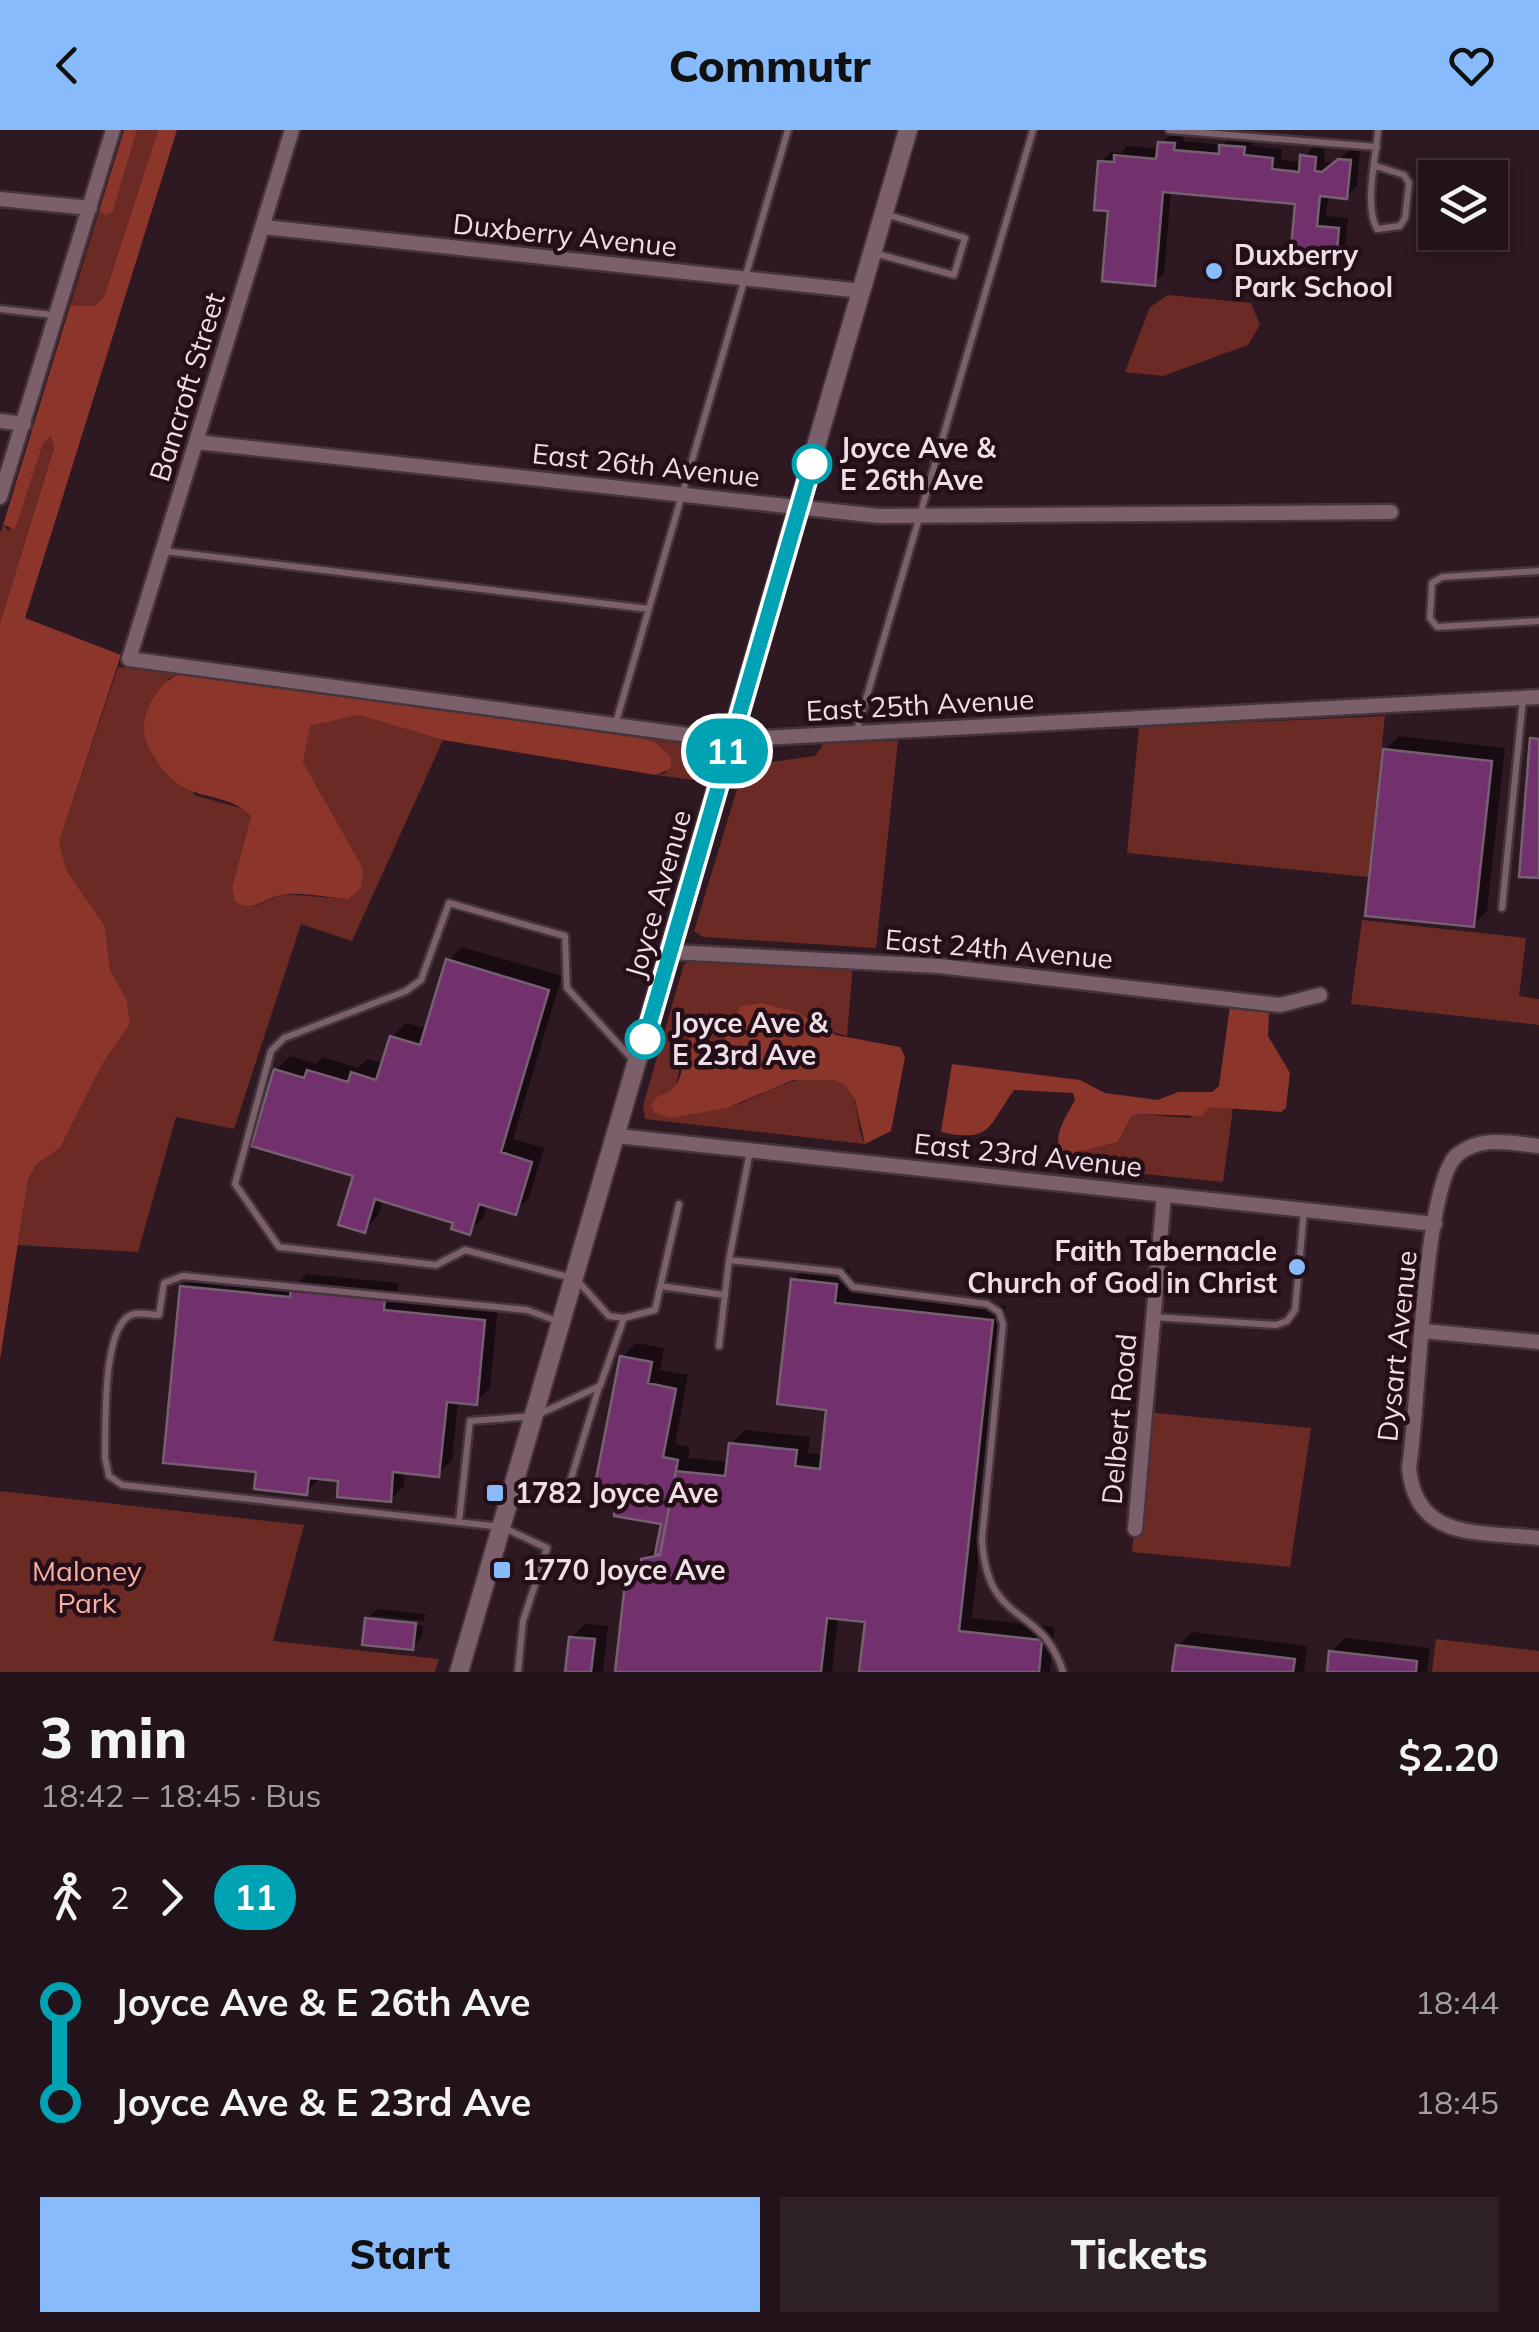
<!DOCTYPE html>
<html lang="en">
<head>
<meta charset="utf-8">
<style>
  :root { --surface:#22121a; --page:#2e2027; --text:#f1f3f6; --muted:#a29ea2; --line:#3f3239; --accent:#87bbfb }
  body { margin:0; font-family:Mulish,sans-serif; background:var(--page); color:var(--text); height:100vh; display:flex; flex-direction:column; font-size:38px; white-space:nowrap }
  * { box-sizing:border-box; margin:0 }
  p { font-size:32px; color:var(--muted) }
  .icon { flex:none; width:55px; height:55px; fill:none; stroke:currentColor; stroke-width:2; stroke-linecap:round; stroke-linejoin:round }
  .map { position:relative; height:1542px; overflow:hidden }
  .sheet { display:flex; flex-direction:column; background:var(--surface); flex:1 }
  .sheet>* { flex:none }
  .badge { padding:0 20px; border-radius:32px; font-size:35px; line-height:65px }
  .controls { position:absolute; left:1418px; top:30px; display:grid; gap:20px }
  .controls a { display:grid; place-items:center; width:90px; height:90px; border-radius:0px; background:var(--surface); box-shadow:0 5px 15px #0003,0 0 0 2px var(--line); font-size:50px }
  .map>.badge { position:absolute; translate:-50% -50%; box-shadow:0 0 0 5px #fff }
  .legs { display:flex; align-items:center; gap:15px; height:110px; padding:0 40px; font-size:32px }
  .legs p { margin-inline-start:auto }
  .headline { display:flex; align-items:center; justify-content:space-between; height:170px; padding:0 40px }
  h1 { font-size:55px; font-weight:800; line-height:75px }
  .action { display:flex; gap:20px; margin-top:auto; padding:20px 40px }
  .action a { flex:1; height:115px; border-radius:0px; background:var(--accent); color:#111; font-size:40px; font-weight:800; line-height:115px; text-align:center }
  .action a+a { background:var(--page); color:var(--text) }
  ul { padding:0 40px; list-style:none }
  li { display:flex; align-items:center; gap:35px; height:100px; font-size:38px }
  li i { display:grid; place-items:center; width:15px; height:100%; margin:0 12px; background:currentColor }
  li i::after { content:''; width:25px; height:25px; margin:-12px; border:8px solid; border-radius:50%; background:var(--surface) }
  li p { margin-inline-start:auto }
  li:first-child i { background:linear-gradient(#0000 50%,currentColor 0) }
  li:last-child i { background:linear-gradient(currentColor 50%,#0000 0) }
  header { display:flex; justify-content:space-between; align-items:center; height:130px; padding:0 40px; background:var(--accent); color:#111; font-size:45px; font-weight:800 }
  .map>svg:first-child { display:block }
</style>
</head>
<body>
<header><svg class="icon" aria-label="back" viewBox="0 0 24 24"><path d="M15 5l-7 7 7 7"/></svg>Commutr<svg class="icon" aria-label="heart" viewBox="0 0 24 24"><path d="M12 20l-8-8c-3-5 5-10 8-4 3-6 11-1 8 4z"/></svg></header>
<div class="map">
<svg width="1539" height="1542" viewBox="0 0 1539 1542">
  <rect width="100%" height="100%" fill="#2e1822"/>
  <path fill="#6b2b24" d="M137,0H158L104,167L94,176H70L99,81L106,86L113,82Z
    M1168,165L1251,173L1260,195L1248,215L1163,246L1125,242L1150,177Z
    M51,306L54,316L0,493V403L3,395L9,401L43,312Z
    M118,537L179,544L168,549L194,665L244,679L251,686L232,757L255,776L283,764L347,769L363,738L303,632L309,596L359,585L443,610L352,811L301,794L234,999L176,987L138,1122L18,1115L28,1049L37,1034L60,1018L103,933L130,894L127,870L110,840L105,796L68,743L59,713Z
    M1385,586L1368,747L1127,723L1139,597Z
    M631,605L709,615L701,651L656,645L667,643Z
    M898,611L876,818L703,807L694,801L738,656L757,634L815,626L824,613Z
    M1362,790L1526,808L1519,866L1539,869V895L1351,874Z
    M702,826L853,834L847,906L818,898L794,881L762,873L731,891L723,922L716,927L697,904L681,930L670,988C689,982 706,981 725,978C756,972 814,928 845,955C861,970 855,996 865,1014L645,989L643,976L684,834Z
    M1210,976L1233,978L1223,1052L1055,1035L1058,1018L1063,1026L1118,1012L1131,987L1137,984L1189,988Z
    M1146,1282L1311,1298L1290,1437L1132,1422Z
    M0,1361L304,1395L273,1511L439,1529L435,1542H0Z
    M1436,1509L1539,1521V1542H1432Z"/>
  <path fill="#8c352b" d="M124,0H137L113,82L106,86L99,81Z
    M158,0H177L25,488L121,525L59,713L68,743L105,796L110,840L127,870L130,894L103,933L60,1018L37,1034L28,1049L0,1229V493L54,317L51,306L43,313L15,399L3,395L70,176H94L104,167Z
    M179,544L631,605L656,613L671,627V638L656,645L443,610L359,585L310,596L303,632L363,738L361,758L348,769C328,768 301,761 281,765C264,769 252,783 235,771L232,757L251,686C223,657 185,678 155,628C146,614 141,602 146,585C151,567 163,552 179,544Z
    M762,873L794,881L836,905L900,917L905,927L891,1001L865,1014L855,970L846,956L835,950H793L727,978L670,988L655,983L651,976L658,966C686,961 681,931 689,908L697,904L717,927L741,876Z
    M1230,876L1269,881L1268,906L1290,943L1286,978L1281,982L1210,977L1202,986L1137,984L1131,987L1118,1012L1063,1026C1050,1008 1066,987 1075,970L1073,963L1014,960C987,998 991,1013 941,1002L952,934L1080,950L1105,963L1158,970L1178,962H1212L1219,956Z"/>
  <path fill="#0007" d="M1170,3L1184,4L1183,11L1223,15L1232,6L1253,8V16L1282,19L1281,30L1302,32L1313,16L1325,17L1324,32L1335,33L1350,20H1360L1357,56L1346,66L1328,65L1326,86L1348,88L1345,120L1335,130L1298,72L1171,61L1164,143L1154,153L1111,79L1101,32L1111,22L1121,23L1127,16L1160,19Z
    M1399,606L1505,618L1487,781L1473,795L1385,620Z
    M462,817L562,846L513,1009L544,1018L529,1068L515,1082L488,1074L483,1088L469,1102L456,1091L383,1069L378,1086L364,1100L356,1044L276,940L290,926L316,934L323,927L358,938L367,929L384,934L392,907L406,893L428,899L448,831Z
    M807,1136L850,1140L848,1160L1006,1176L972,1488L1055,1497L1050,1542H862L868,1490L838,1487L832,1542H618L628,1445L659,1415L664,1392L622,1227L636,1213L664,1218L660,1240L688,1245L675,1314L690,1317L688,1328L729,1332L731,1314L745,1300L810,1307L808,1323L824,1325L829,1277L793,1150Z
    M196,1143L298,1153L307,1144L398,1153L397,1166L498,1176L490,1258L476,1272L458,1271L452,1330L438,1344L405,1341L404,1356L390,1370L341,1348H320L306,1362L258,1339L182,1157Z
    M377,1479L425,1484L424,1491L373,1486V1491L423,1496L422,1507L412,1517L367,1489Z
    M585,1494L608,1496L603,1542H568L571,1508Z
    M1192,1502L1307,1516L1304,1542H1175L1178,1516Z
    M1345,1508L1430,1518L1427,1542H1329L1331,1522Z"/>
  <path fill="#72316c" stroke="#756072" stroke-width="2.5" d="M1158,12L1175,13L1174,20L1219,24V15L1245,17L1244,25L1273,28L1272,39L1299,42L1300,25L1316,27L1315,41L1322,42L1338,29L1351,30L1347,69L1320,66L1317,96L1339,98L1336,133L1290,129L1295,74L1163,62L1155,156L1102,151L1108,81L1094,80L1098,31L1114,32V25L1156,29Z
    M1530,608L1539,609V748L1519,747Z
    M1383,619L1492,631L1474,797L1365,786Z
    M446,829L549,860L501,1022L532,1032L516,1085L479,1074L470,1105L451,1099L453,1093L375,1069L365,1103L338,1095L353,1046L251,1016L274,939L304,948L307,940L348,952L351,942L376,950L390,906L420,915Z
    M791,1149L837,1154L835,1173L993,1190L959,1501L1042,1510L1039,1542H859L865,1492L827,1488L821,1542H615L626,1444L640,1445L641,1429L660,1425L676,1341L725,1346L729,1313L797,1320L795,1336L820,1339L826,1280L777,1274Z
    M180,1156L290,1167L291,1157L385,1166L384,1180L485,1190L477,1275L447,1272L439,1347L393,1342L391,1372L337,1367L338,1351L309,1348L307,1365L254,1359L256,1342L163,1333Z
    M620,1226L652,1232L648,1253L676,1259L663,1327L678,1330L660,1425L655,1424L661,1394L614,1386L617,1369L593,1365Z
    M365,1488L416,1493L413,1520L362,1515Z
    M569,1507L595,1509L591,1542H565Z
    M1176,1515L1295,1529L1293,1542H1172Z
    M1329,1521L1417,1531L1416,1542H1327Z"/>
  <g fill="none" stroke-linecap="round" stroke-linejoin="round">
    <defs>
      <path id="service" d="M1169,0L1377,17
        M1376,36L1404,45L1409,53L1405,88L1400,96L1377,99C1364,76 1376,27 1378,0
        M874,123L954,145L965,108L885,84
        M0,179L53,185
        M164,421L649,479
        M1539,441L1442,447L1432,453L1430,488L1437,497L1539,491
        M616,592L788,0
        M856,603L1033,0
        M1502,778L1523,569
        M633,930L567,858L565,806L449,773L421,850L406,861L284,908L271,921L235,1054L279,1117L436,1135L465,1120L576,1149L609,1186L624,1188L655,1180L679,1074
        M750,1021L729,1130L840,1142L853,1157L987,1174L999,1182L1003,1194L982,1409C987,1499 1041,1471 1063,1542
        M660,1156L725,1165
        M1154,1187L1276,1195L1287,1191L1295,1180L1304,1081
        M719,1216L729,1130
        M567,1362L599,1257
        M459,1392L470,1291L535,1286L600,1256L624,1188
        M518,1542L523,1491L547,1418L502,1397L122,1355L109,1346L105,1328C106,1300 101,1191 134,1184C141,1182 152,1185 159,1185L164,1153L183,1146L527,1180L557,1191"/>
      <path id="minor" d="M292,0L129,529L725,610L1539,567
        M0,69L90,78
        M263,97L862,161
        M0,291L24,294
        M196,312L879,386L1391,382
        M0,367L113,0
        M671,822L939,836L1280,875L1320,865
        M617,1006L1435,1094
        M1539,1016C1511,1013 1481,1005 1457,1025C1423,1054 1419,1280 1409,1337C1415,1412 1481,1401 1539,1408
        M1423,1201L1539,1212
        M1135,1399L1164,1065"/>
      <path id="tertiary" d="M459,1542L908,0"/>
    </defs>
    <use href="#service" stroke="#45343c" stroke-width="11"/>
    <use href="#minor" stroke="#45343c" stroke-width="19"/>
    <use href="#tertiary" stroke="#45343c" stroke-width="22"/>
    <use href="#service" stroke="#7b606c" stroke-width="6"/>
    <use href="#minor" stroke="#7b606c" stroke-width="14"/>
    <use href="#tertiary" stroke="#7b606c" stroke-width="18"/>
  </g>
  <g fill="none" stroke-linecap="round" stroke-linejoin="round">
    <defs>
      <path id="line-1" d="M645,909L812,334"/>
    </defs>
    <use href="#line-1" stroke="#fff" stroke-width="22"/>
    <use href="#line-1" stroke="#00a3b4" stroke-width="15"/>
  </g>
  <g fill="#87bbfb" stroke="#240f19" stroke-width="4">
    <circle cx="1214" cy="141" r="10"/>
    <circle cx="1297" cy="1137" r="10"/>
    <rect x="485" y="1353" width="20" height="20" rx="5"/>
    <rect x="492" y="1430" width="20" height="20" rx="5"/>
  </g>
  <g fill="#fff" stroke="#00a3b4" stroke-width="5">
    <circle cx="812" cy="334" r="18"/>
    <circle cx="645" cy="909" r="18"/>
  </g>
  <g text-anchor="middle" stroke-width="9" stroke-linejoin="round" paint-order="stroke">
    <g font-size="28" fill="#eedee5" stroke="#240f19">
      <text transform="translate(565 105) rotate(6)" y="10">Duxberry Avenue</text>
      <text transform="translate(187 257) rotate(-73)" y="10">Bancroft Street</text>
      <text transform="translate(646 335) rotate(6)" y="10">East 26th Avenue</text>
      <text transform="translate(920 575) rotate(-3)" y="10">East 25th Avenue</text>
      <text transform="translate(658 764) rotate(-74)" y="10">Joyce Avenue</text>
      <text transform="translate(999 819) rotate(5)" y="10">East 24th Avenue</text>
      <text transform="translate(1028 1025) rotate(6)" y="10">East 23rd Avenue</text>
      <text transform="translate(1397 1216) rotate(-84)" y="10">Dysart Avenue</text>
      <text transform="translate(1119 1289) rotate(-85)" y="10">Delbert Road</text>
    </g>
    <g font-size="28" font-weight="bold" fill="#eedee5" stroke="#240f19" text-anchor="start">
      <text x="1234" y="135">Duxberry<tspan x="1234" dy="32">Park School</tspan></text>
      <text x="1277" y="1131" text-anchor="end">Faith Tabernacle<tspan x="1277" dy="32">Church of God in Christ</tspan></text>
      <text x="515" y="1373">1782 Joyce Ave</text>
      <text x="522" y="1450">1770 Joyce Ave</text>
    </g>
    <g font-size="28" font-weight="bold" fill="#eedee5" stroke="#240f19" text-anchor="start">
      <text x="840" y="328">Joyce Ave &amp;<tspan x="840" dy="32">E 26th Ave</tspan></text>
      <text x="672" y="903">Joyce Ave &amp;<tspan x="672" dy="32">E 23rd Ave</tspan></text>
    </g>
    <g font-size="28" fill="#faafa3" stroke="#240f19">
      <text x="87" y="1451">Maloney<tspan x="87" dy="32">Park</tspan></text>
    </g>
  </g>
</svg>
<div class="controls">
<a><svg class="icon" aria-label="layers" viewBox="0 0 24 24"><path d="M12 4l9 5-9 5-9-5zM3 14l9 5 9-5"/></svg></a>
</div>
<b class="badge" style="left:727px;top:621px;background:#00a3b4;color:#fff">11</b>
</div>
<section class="sheet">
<div class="headline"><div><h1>3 min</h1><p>18:42 – 18:45 · Bus</p></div><b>$2.20</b></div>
<div class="legs"><svg class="icon" aria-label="walk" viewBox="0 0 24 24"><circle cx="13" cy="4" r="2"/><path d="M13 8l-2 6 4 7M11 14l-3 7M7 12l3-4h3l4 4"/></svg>2<svg class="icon" aria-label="forward" viewBox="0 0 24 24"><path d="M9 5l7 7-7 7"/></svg><b class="badge" style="background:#00a3b4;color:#fff">11</b></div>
<ul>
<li><i style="color:#00a3b4"></i><b>Joyce Ave &amp; E 26th Ave</b><p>18:44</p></li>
<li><i style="color:#00a3b4"></i><b>Joyce Ave &amp; E 23rd Ave</b><p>18:45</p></li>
</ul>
<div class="action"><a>Start</a><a>Tickets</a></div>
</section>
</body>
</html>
